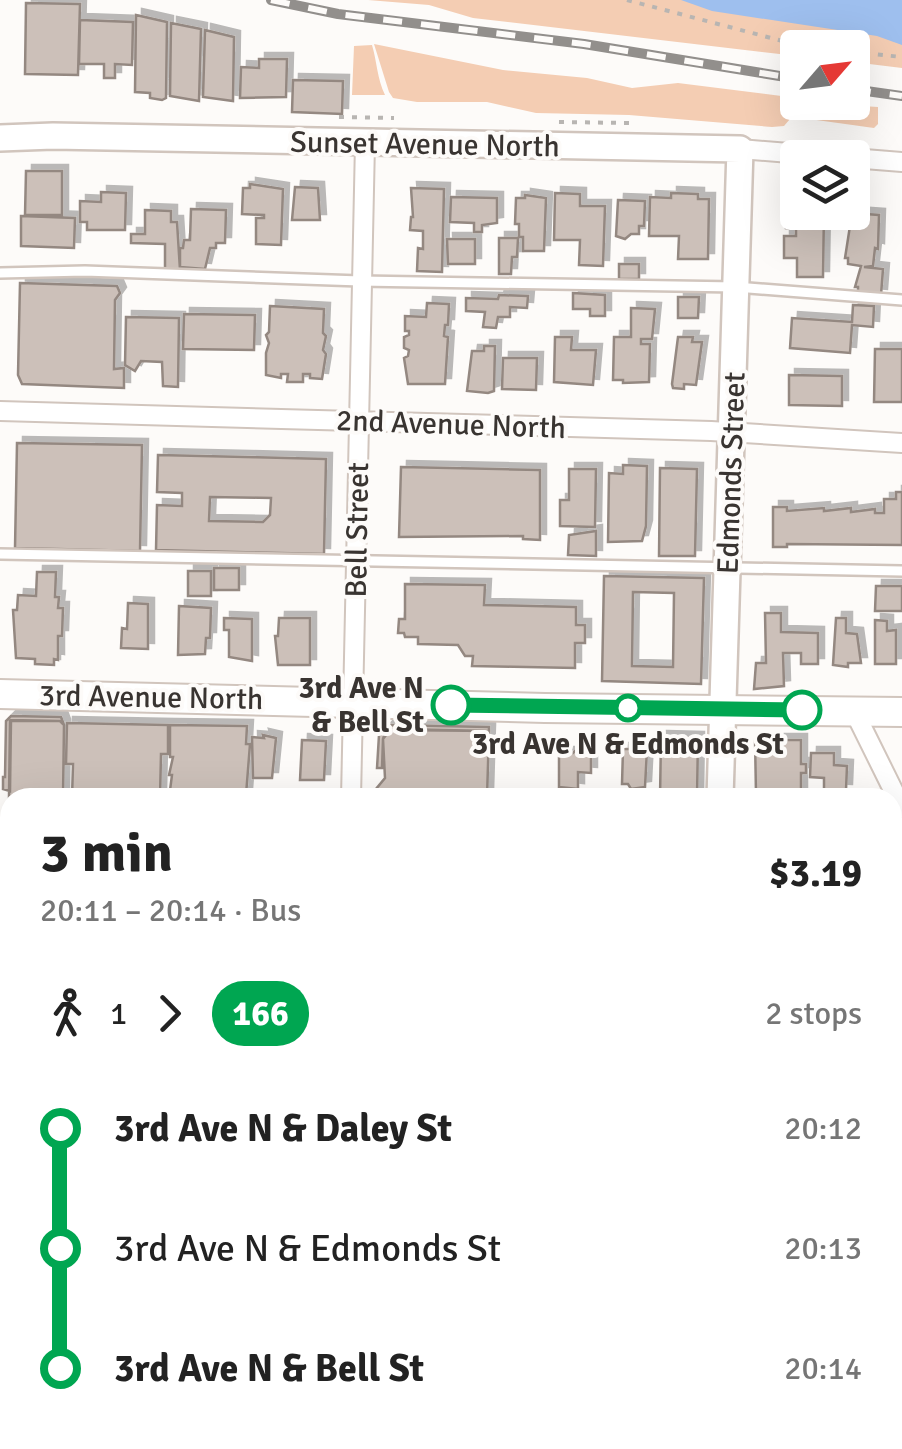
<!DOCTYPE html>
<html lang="en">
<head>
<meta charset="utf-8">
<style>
  :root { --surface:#fff; --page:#f6f6f6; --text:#222; --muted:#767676 }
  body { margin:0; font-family:Signika,sans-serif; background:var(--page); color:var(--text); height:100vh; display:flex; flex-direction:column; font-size:38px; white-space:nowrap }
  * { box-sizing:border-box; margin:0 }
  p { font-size:32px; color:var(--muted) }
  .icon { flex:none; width:55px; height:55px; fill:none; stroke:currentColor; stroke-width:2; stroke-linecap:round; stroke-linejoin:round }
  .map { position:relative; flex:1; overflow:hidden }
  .panel { position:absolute; left:0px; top:788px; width:902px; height:662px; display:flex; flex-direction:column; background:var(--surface); border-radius:30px 30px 0 0; box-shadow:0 10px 40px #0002 }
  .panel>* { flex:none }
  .badge { padding:0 20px; border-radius:32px; font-size:35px; line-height:65px }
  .needle { width:65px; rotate:62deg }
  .fabs { position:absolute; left:780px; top:30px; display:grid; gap:20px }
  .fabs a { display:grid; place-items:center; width:90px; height:90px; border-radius:10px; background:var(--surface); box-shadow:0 10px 40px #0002; font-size:50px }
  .map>.badge { position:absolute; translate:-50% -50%; box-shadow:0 0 0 5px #fff }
  .legs { display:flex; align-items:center; gap:15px; height:110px; padding:0 40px; font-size:32px }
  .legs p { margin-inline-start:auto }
  .overview { display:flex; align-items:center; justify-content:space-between; height:170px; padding:0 40px }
  h1 { font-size:55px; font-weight:700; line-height:75px }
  ul { padding:0 40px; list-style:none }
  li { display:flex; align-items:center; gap:35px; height:120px; font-size:38px }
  li i { display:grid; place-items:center; width:15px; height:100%; margin:0 12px; background:currentColor }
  li i::after { content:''; width:25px; height:25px; margin:-12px; border:8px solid; border-radius:50%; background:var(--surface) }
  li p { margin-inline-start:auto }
  li:first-child i { background:linear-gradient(#0000 50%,currentColor 0) }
  li:last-child i { background:linear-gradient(currentColor 50%,#0000 0) }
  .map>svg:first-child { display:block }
</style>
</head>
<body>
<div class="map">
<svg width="902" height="1449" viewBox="0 0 902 1449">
  <defs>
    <filter id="shadow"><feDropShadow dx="6" dy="-6" stdDeviation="0" flood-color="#0004"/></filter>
  </defs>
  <rect width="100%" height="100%" fill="#fdfbf9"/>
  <path fill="#f4cdb3" d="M368,0H902V68L853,62L852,48H798L797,56L473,18L429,5Z
    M374,44L503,70L587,78L632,88L678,83L797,98L798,102L878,107V124L874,128L802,118L790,119L784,126L772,127L629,115L536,113L487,102H417L393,98L389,92Z
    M372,45C377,62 377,78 385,95H352L354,46Z
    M902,1398V1449H806L822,1440H892L893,1403Z"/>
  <path fill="#9ebfee" d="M681,0H902V45L877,36L712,11Z"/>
  <path fill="#ccc0b9" stroke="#948881" stroke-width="2.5" fill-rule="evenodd" filter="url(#shadow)" d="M26,3L80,4L78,75L25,74Z
    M136,15L167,22L166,98L162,100L150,98V93L135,92Z
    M80,20L133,22L132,65L115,64V78H104V64H79Z
    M171,23L201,29L199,101L170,96Z
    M205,30L234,37L233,101L203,97Z
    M259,59H287L286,97L240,98L241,67L259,68Z
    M293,80L343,81L342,114L292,112Z
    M26,171H62V215H25Z
    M250,184L283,189L281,245L256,244V218H264V215L242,214L243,188H250Z
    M295,187L318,188L320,220H292Z
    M411,188L444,189L442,272L417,271L418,248L423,249V231L410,230L411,217H413Z
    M101,192L126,193L125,230H87V222H80V201L101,202Z
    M555,193L580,194V206H605L603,266L579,265L580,240H554Z
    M671,193L698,194V199H709L708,259H678L679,236H649L650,197L671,198Z
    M525,195L546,198L544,251H523V237H519V224H515L516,198H525Z
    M451,197L497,198V223L482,225V232H474V223L450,222Z
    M796,198L798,212H824L823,277H797V258H784V236H796V229L786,228V214H796Z
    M618,200L645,201L644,226H639V234H631L625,239L616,236Z
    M191,209L226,210L225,243H216V248H210L205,269L180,267V248H183L184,240H190Z
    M145,210L171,211V222H177L180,270H165V244L131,243V234H145Z
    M852,213L879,215L878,249L875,248L873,266L864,267L883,269L881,295L858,293V287H855L861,266L848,264V258H845Z
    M21,216L75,218L74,248L21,246Z
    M499,238H518L517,257H512L511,274H499Z
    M447,239H475V264H448Z
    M619,264H639V279H619Z
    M20,283L117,286L120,293L115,300L114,369L124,368V388L22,384L18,375Z
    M573,293L605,295V316H590V309H573Z
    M499,295L528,296L527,308L510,307V317H498L496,328L483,327L485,312L466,311V298L498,299Z
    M678,297H699L698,318H678Z
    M427,303L449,304L448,325H445L444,336L448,337L445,384H408L404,358L408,356L409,350L404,348V337L409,335V331H405V316L426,317Z
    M853,305L874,306L873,327L852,325L850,353L790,348L792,318L852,322Z
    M270,306L324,309L323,333L326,336L323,350L326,354L322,379L310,378V374H303V382H287L288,374H281V378L266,375V353L269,343L266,335L269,332Z
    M631,308L655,309L652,339H641V344H650L649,382L623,383V380H613L614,337H631Z
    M184,314L255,315L254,350L183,349Z
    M126,317L179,318L178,387L163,386L162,362L141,361L135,371L125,365Z
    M555,337H572L571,350H596L593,385L554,382Z
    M678,337H693L692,342H702L696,385L684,384V389L673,388L672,384Z
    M484,346H495L494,391L488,393L467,391L472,351H484Z
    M875,349H902V402H874Z
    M503,358H537L536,390L502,389Z
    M789,375L842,376V406L789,405Z
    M17,443L142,445L140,551L15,548Z
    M158,455L326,459L324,554L156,550L157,505L182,506V493L157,492ZM210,497L271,498L270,515L263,522L209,521Z
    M623,465L647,466L646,526L642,541L608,542L609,473L623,474Z
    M401,467L540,470V540L523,539V536L399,537Z
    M660,468L697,469L695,556H659Z
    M569,469H596L595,527L560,526V500H569Z
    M896,492H902V545L787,544V547H773V507H787V511L824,508V511L851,508V512L875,509V513H884V499H896Z
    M596,531V556L568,555L569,535Z
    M214,568H239V590H214Z
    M188,571H211V596H188Z
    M37,572H56L55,597H59L58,608H63L62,636H58V660L54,659V665L35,664V659L16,658L13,610H17L18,595L36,596Z
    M604,576L704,578L701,684L602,681ZM633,592L674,593L673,667L632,666Z
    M405,584L485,585L484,605L576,607V625H585V643H575V668L472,666L473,656H465L458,645L418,644V637H405L404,633H398L399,619H405Z
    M876,586H902V611H875Z
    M128,603L148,604V649L121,648L122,628L127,629Z
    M179,606L211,608L210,638H206L205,654L178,655Z
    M765,613H781V632L818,633V664H801V653H783L784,686L754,689L756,663H766Z
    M224,618L252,619V661L229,657V630H224Z
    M279,618H310V665H278L275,636H278Z
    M836,618H846V633L857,634L861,663H848V667L833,665Z
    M875,620L887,621V631L896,630V664H875Z
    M11,716L61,717L64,725L60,721L11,720L10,791L3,789V777H5L6,721Z
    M10,721H60L64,725L63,798H10V827L9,797Z
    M67,723L168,725V754H161L160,798H72L73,764H66Z
    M170,725L247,726L246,744H250L246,795L249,798H169L172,775H169L173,757H170Z
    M389,725L489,727V731L390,730L383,739L382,768H377L379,735Z
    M395,729L489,731L487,798H381L376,789L385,778L383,739L385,733Z
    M263,735L276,738L272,778H253L252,737L264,738Z
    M661,737L698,738L697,798H660Z
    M302,740L326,741L324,780H300Z
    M755,740H801V764H806V773H801V793L756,794Z
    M630,745L647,749L645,787L631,789L628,784H622L623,749H630Z
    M576,750H591V773L578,772V789L559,787V753H573Z
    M811,753H834V765L847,766L846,790L824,789V778L810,777Z
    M892,879H898L902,923H892Z
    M2,899H8L7,941L10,952L2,943Z
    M5,992H10V1099H4Z
    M1,994H5L4,1076H0Z
    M3,1108H10V1143L2,1142Z
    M2,1142L10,1143V1209L2,1199Z
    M894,1162L902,1178V1204L892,1209Z
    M902,1219V1267L892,1250L893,1224Z
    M83,1440H146L130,1449H88Z
    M164,1440H194L199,1449H169Z
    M229,1440H315L319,1449H234Z
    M543,1440H654L659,1449H526Z"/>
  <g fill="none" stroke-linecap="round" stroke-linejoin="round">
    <defs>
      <path id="lane" d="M0,273L85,271L360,281L736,287L902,300
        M0,554L902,571
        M0,832H10
        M892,1064L902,1082
        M0,1104H10
        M204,1440L209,1449
        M667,1440L670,1449"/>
      <path id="street" d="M740,149L850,158
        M852,158L902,162
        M0,411L711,431L902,443
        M854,711L902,808
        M351,798L365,143
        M0,966H10
        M892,985H902
        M892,1371L902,1366
        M347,1440L352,1449
        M748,1449L765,1440"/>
      <path id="secondary" d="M0,138L53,136L740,149L720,798
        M0,1240H10
        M0,1338L10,1357
        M54,1440L59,1449"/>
      <path id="primary" d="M0,694L545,708L902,712"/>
    </defs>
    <use href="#lane" stroke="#d1c5bd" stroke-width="14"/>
    <use href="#street" stroke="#d1c5bd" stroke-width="22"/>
    <use href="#secondary" stroke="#d1c5bd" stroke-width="30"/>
    <use href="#primary" stroke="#d1c5bd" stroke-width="32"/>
    <path stroke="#b8b5b2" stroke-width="4" stroke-dasharray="5 8" stroke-linecap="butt" d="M627,0L809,48
      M852,52L902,57
      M339,117L394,118
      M559,122L629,123
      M899,1399L902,1405
      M457,1440L462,1449"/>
    <use href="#lane" stroke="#fff" stroke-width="9"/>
    <use href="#street" stroke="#fff" stroke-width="18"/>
    <use href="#secondary" stroke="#fff" stroke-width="25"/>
    <use href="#primary" stroke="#fff" stroke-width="28"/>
    <defs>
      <path id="rail" d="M271,0L338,14L584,44L798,79
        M852,89L902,96"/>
    </defs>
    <use href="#rail" stroke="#928f8c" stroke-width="10"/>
    <use href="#rail" stroke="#fdfbf9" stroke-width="6" stroke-dasharray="19" stroke-linecap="butt"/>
  </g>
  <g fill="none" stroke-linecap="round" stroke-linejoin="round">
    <defs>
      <path id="line-1" d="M451,705L802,710"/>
    </defs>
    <use href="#line-1" stroke="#fff" stroke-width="22"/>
    <use href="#line-1" stroke="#00a651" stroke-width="15"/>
  </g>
  <g fill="#fff" stroke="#00a651" stroke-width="5">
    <circle cx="451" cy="705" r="18"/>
    <circle cx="628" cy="708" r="12"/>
    <circle cx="802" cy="710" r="18"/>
  </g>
  <g text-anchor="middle" stroke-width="8" stroke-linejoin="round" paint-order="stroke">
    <g font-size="30" fill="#393431" stroke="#fdfbf9">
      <text transform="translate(425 144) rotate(1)" y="10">Sunset Avenue North</text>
      <text transform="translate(451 424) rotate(2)" y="10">2nd Avenue North</text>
      <text transform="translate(731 473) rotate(-88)" y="10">Edmonds Street</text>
      <text transform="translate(357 530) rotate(-89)" y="10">Bell Street</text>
      <text transform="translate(151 697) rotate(1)" y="10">3rd Avenue North</text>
    </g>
    <g font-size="30" font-weight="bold" fill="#393431" stroke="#fdfbf9" text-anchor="end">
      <text x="424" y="698">3rd Ave N<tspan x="424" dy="34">&amp; Bell St</tspan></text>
      <text x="628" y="754" text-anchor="middle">3rd Ave N &amp; Edmonds St</text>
    </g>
  </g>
</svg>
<div class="fabs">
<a><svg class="needle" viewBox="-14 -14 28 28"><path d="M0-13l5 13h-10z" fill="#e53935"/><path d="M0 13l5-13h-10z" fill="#767676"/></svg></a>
<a><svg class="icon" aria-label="layers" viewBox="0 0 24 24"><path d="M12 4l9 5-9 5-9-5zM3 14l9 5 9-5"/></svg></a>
</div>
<section class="panel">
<div class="overview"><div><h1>3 min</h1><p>20:11 – 20:14 · Bus</p></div><b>$3.19</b></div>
<div class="legs"><svg class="icon" aria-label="walk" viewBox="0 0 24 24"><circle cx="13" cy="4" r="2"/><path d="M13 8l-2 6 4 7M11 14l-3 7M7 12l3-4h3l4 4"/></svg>1<svg class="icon" aria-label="forward" viewBox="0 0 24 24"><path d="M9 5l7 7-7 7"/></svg><b class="badge" style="background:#00a651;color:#fff">166</b><p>2 stops</p></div>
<ul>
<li><i style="color:#00a651"></i><b>3rd Ave N &amp; Daley St</b><p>20:12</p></li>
<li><i style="color:#00a651"></i><span>3rd Ave N &amp; Edmonds St</span><p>20:13</p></li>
<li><i style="color:#00a651"></i><b>3rd Ave N &amp; Bell St</b><p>20:14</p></li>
</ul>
</section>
</div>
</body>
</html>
